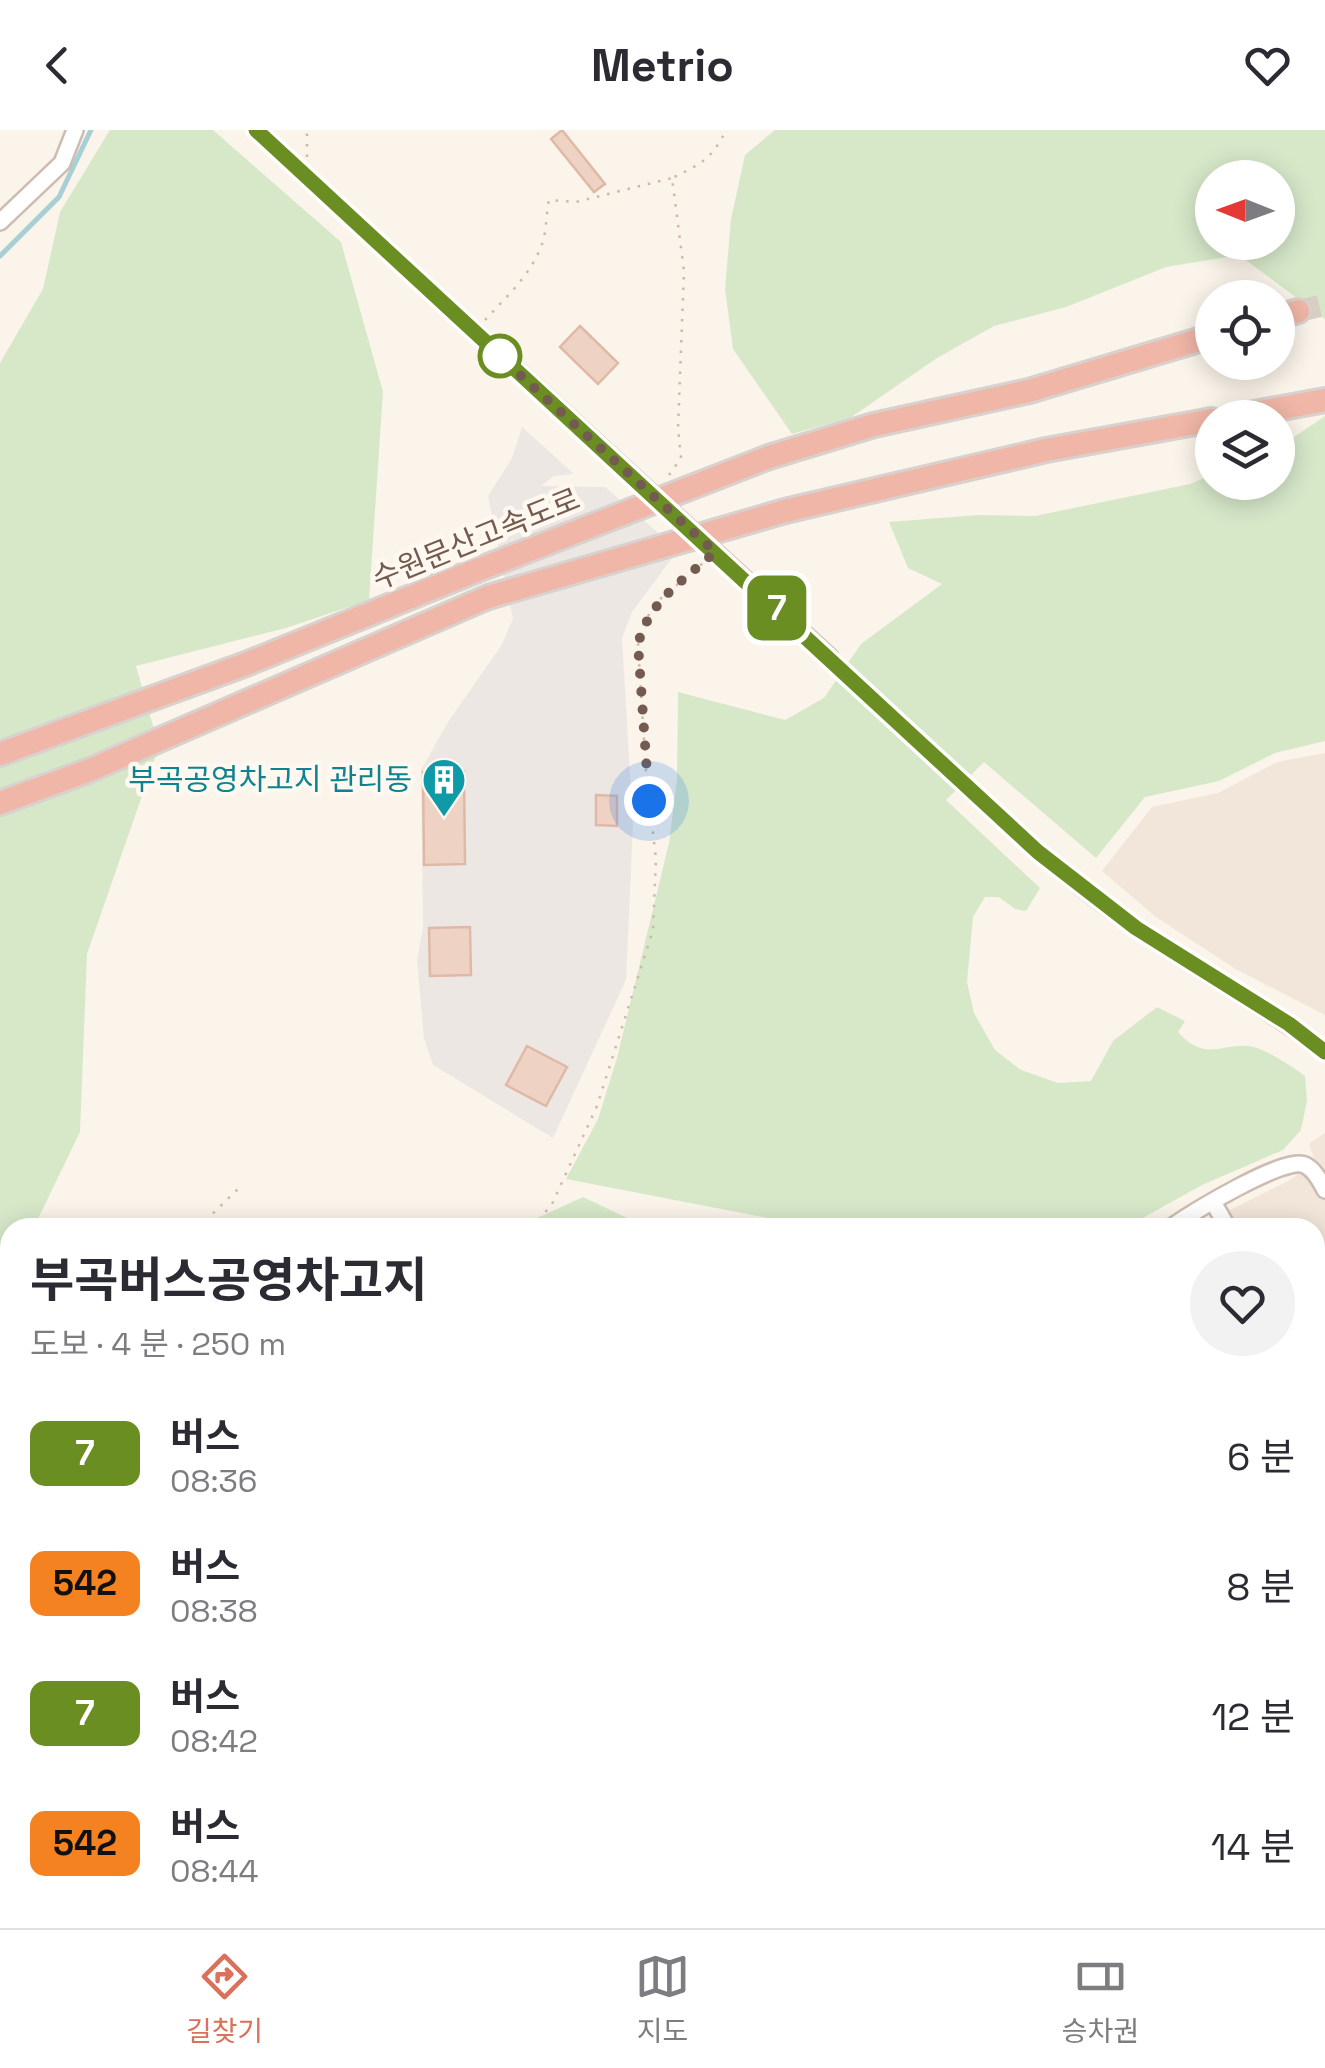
<!DOCTYPE html>
<html lang="ko">
<head>
<meta charset="utf-8">
<style>
  :root { --surface:#fff; --page:#f2f2f3; --text:#2b2b33; --muted:#7c7c81; --line:#e1e1e2; --accent:#da715a }
  body { margin:0; font-family:"Space Grotesk","Noto Sans KR",sans-serif; background:var(--page); color:var(--text); height:100vh; display:flex; flex-direction:column; font-size:38px; white-space:nowrap }
  * { box-sizing:border-box; margin:0 }
  p { font-size:32px; color:var(--muted) }
  .icon { flex:none; width:55px; height:55px; fill:none; stroke:currentColor; stroke-width:2; stroke-linecap:round; stroke-linejoin:round }
  .map { position:relative; flex:1; overflow:hidden }
  .drawer { position:absolute; left:0px; top:1088px; width:1325px; height:712px; display:flex; flex-direction:column; background:var(--surface); border-radius:30px 30px 0 0; box-shadow:0 5px 25px #0003 }
  .drawer>* { flex:none }
  .badge { padding:0 20px; border-radius:15px; font-size:35px; line-height:65px }
  .needle { width:65px; rotate:271deg }
  .buttons { position:absolute; left:1195px; top:30px; display:grid; gap:20px }
  .buttons a { display:grid; place-items:center; width:100px; height:100px; border-radius:50%; background:var(--surface); box-shadow:0 5px 25px #0003; font-size:50px }
  .you { position:absolute; width:50px; height:50px; margin:-25px; border:8px solid #fff; border-radius:50%; background:#1a73e8; box-shadow:0 0 0 15px #1a73e833 }
  .map>.badge { position:absolute; translate:-50% -50%; box-shadow:0 0 0 5px #fff }
  .round { display:grid; place-items:center; flex:none; width:105px; height:105px; border-radius:52px; background:var(--page) }
  .overview { display:flex; align-items:center; justify-content:space-between; height:170px; padding:0 30px }
  h1 { font-size:48px; font-weight:700; line-height:75px }
  ul { padding:0; list-style:none }
  li { display:flex; align-items:center; gap:30px; height:130px; padding:0 30px }
  li div { flex:1 }
  li b { display:block; font-size:38px }
  li em { font-style:normal }
  li .badge { min-width:110px; font-weight:700; text-align:center }
  header { display:flex; justify-content:space-between; align-items:center; height:130px; padding:0 30px; background:var(--surface); font-size:45px; font-weight:700 }
  .dock { display:flex; justify-content:space-around; align-items:center; height:140px; border-top:2px solid var(--line); background:var(--surface); font-size:28px; color:var(--muted) }
  .dock a { display:grid; justify-items:center; gap:5px }
  .dock .current { color:var(--accent) }
  .map>svg:first-child { display:block }
</style>
</head>
<body>
<header><svg class="icon" aria-label="back" viewBox="0 0 24 24"><path d="M15 5l-7 7 7 7"/></svg>Metrio<svg class="icon" aria-label="heart" viewBox="0 0 24 24"><path d="M12 20l-8-8c-3-5 5-10 8-4 3-6 11-1 8 4z"/></svg></header>
<div class="map">
<svg width="1325" height="1798" viewBox="0 0 1325 1798">
  <rect width="100%" height="100%" fill="#fbf4ea"/>
  <path fill="#f2e5d9" d="M1325,623V885L1234,838L1156,787L1102,741L1152,677L1218,663L1277,632Z
    M1325,1003V1217L1315,1220V1098H1194L1292,1049L1315,1031L1309,1014Z"/>
  <path fill="#ede7e3" d="M522,297L574,344L554,346L541,356L605,357L678,420L632,482L622,508L633,695L626,850L553,1008L433,935L424,908L417,830L423,798L421,640L448,592L501,516L513,489L488,366L512,328Z"/>
  <path fill="#f1e6f8" d="M1315,1705L1325,1706V1798H1148L1157,1790H1315Z"/>
  <path fill="#d7e8c9" fill-rule="evenodd" d="M110,0H213L341,112L383,262L369,470L286,498L136,536L159,617L87,824L80,1002L36,1093L48,1097L10,1098V1545L0,1542V233L43,159L60,82Z
    M775,0H1325V189L1239,125L1166,137L1066,177L994,196L937,228L850,288L792,304L733,219L725,159L731,89L745,25ZM1212,48H1278V112H1212Z
    M1325,286V611L1275,623L1219,651L1145,667L1096,728L984,632L946,670L1040,758L1026,781L1015,779L999,767H985L973,787L967,852L974,883L995,920L1021,940L1058,953L1091,951L1113,911L1157,877L1185,891L1178,902C1208,936 1227,908 1257,918C1274,924 1291,936 1305,946L1307,971L1301,1000L1283,1020L1202,1055L1141,1089L1096,1098L814,1097L566,1049L598,989L617,928L669,713L677,649L678,562L785,590L824,568L861,514L942,454L908,438L889,392L978,385L1035,386L1190,354L1212,345V352H1278V318Z
    M583,1067L646,1097H518Z
    M1324,1262L1325,1308L1321,1318L1325,1320V1618L1315,1624V1263Z
    M833,1790H947L945,1798H836Z"/>
  <g fill="none" stroke-linecap="round" stroke-linejoin="round">
    <path stroke="#a7cfd4" stroke-width="5" d="M0,126L59,67L91,0"/>
  </g>
  <path fill="#eed3c4" stroke="#e0b9a6" stroke-width="2.5" d="M562,0L605,54L594,62L551,9Z
    M580,196L618,233L598,254L560,217Z
    M464,641L465,734L424,735L423,642Z
    M596,665L617,666V696L596,695Z
    M470,797L471,845L430,846L429,798Z
    M527,916L567,937L546,976L506,955Z"/>
  <g fill="none" stroke-linecap="round" stroke-linejoin="round">
    <path stroke="#d9cec3" stroke-width="15" stroke-dasharray="15 8" stroke-linecap="butt" d="M830,527L963,654"/>
    <path stroke="#d9cec3" stroke-width="22" stroke-dasharray="22 11" stroke-linecap="butt" d="M1298,181L1325,175"/>
    <defs>
      <path id="minor" d="M256,0L830,527
        M0,92L62,33L75,0
        M963,654C1019,705 1076,757 1139,800C1201,842 1266,877 1325,922
        M1213,1072L1228,1098
        M1170,1098C1190,1084 1285,1025 1305,1035C1315,1040 1320,1051 1325,1060
        M1315,1236L1325,1233
        M1315,1690H1325
        M0,1750L10,1763
        M30,1790L36,1798
        M241,1790L250,1798
        M1130,1798L1145,1790"/>
      <path id="highway" d="M1278,187L1298,181
        M1228,288L1325,270
        M769,327L874,295L1029,261L1212,206
        M785,381L1046,320L1212,290
        M0,624L246,534L475,441
        M0,673L90,640L488,467
        M0,1655L10,1664
        M0,1691L10,1698
        M106,1790L114,1798
        M160,1790L170,1798
        M216,1790L224,1798"/>
    </defs>
    <use href="#minor" stroke="#cdbcb1" stroke-width="20"/>
    <use href="#highway" stroke="#d8d1ce" stroke-width="28"/>
    <path stroke="#d3b6a7" stroke-width="2.5" stroke-dasharray="2.5 8" stroke-linecap="butt" d="M307,27V0
      M485,190C507,166 533,143 543,111C547,97 546,83 549,70L576,72L672,48
      M669,345L681,328L678,298L684,141L672,48C701,34 712,29 726,0
      M198,1098L242,1055
      M532,1098L552,1074L597,976L653,800L656,729L646,642L638,515L644,492L659,470L704,432
      M858,1790L861,1798"/>
    <use href="#minor" stroke="#fff" stroke-width="15"/>
    <use href="#highway" stroke="#f0b6a7" stroke-width="22"/>
    <defs>
      <path id="highway-bridge" d="M475,441L769,327
        M488,467L785,381"/>
    </defs>
    <use href="#highway-bridge" stroke="#d8d1ce" stroke-width="28" stroke-linecap="butt"/>
    <use href="#highway-bridge" stroke="#f0b6a7" stroke-width="22"/>
  </g>
  <g fill="none" stroke-linecap="round" stroke-linejoin="round">
    <defs>
      <path id="line" d="M256,0L1038,722L1136,798L1289,894L1325,922"/>
    </defs>
    <use href="#line" stroke="#fff" stroke-width="22"/>
    <use href="#line" stroke="#6b8e23" stroke-width="15"/>
    <path stroke="#745b4f" stroke-width="10" stroke-dasharray="0 18" d="M500,226L497,224L715,422C682,452 650,470 638,514L649,671"/>
  </g>
  <defs>
    <symbol id="building-pin" viewBox="-11 -11 22 30"><path d="M0 17L-7.5 6A9.5 9.5 0 1 1 7.5 6Z" fill="#0f9aa8" stroke="#fef8f0"/><path d="M-4-6H4V6H1V3H-1V6H-4ZM-2.5-4.3h1.7v1.8h-1.7ZM.8-4.3h1.7v1.8H.8ZM-2.5-1h1.7V.8h-1.7ZM.8-1h1.7V.8H.8Z" fill="#fff"/></symbol>
  </defs>
  <g fill-rule="evenodd">
    <use href="#building-pin" x="419" y="625" width="50" height="68"/>
  </g>
  <circle fill="#fff" stroke="#6b8e23" stroke-width="5" cx="500" cy="226" r="20"/>
  <g text-anchor="middle" stroke-width="9" stroke-linejoin="round" paint-order="stroke">
    <g font-size="30" fill="#745b4f" stroke="#fef8f0">
      <text transform="translate(476 409) rotate(-22)" y="10">수원문산고속도로</text>
    </g>
    <g font-size="30" fill="#0d838f" stroke="#fef8f0" text-anchor="end">
      <text x="412" y="660">부곡공영차고지 관리동</text>
    </g>
  </g>
</svg>
<div class="buttons">
<a><svg class="needle" viewBox="-14 -14 28 28"><path d="M0-13l5 13h-10z" fill="#e53935"/><path d="M0 13l5-13h-10z" fill="#7c7c81"/></svg></a>
<a><svg class="icon" aria-label="locate" viewBox="0 0 24 24"><circle cx="12" cy="12" r="6"/><path d="M12 2v4M12 18v4M2 12h4M18 12h4"/></svg></a>
<a><svg class="icon" aria-label="layers" viewBox="0 0 24 24"><path d="M12 4l9 5-9 5-9-5zM3 14l9 5 9-5"/></svg></a>
</div>
<div class="you" style="left:649px;top:671px"></div>
<b class="badge" style="left:777px;top:478px;background:#6b8e23;color:#fff">7</b>
<section class="drawer">
<div class="overview"><div><h1>부곡버스공영차고지</h1><p>도보 · 4 분 · 250 m</p></div><a class="round"><svg class="icon" aria-label="heart" viewBox="0 0 24 24"><path d="M12 20l-8-8c-3-5 5-10 8-4 3-6 11-1 8 4z"/></svg></a></div>
<ul>
<li><span class="badge" style="background:#6b8e23;color:#fff">7</span><div><b>버스</b><p>08:36</p></div><em>6 분</em></li>
<li><span class="badge" style="background:#f58220;color:#111">542</span><div><b>버스</b><p>08:38</p></div><em>8 분</em></li>
<li><span class="badge" style="background:#6b8e23;color:#fff">7</span><div><b>버스</b><p>08:42</p></div><em>12 분</em></li>
<li><span class="badge" style="background:#f58220;color:#111">542</span><div><b>버스</b><p>08:44</p></div><em>14 분</em></li>
</ul>
</section>
</div>
<nav class="dock">
<a class="current"><svg class="icon" aria-label="directions" viewBox="0 0 24 24"><path d="M12 3l9 9-9 9-9-9zM9 14v-3h6M13 9l2 2-2 2"/></svg>길찾기</a>
<a><svg class="icon" aria-label="map" viewBox="0 0 24 24"><path d="M3 6l6-2 6 2 6-2v14l-6 2-6-2-6 2zM9 4v14M15 6v14"/></svg>지도</a>
<a><svg class="icon" aria-label="tickets" viewBox="0 0 24 24"><path d="M3 7h18v10H3zM15 7v10"/></svg>승차권</a>
</nav>
</body>
</html>
